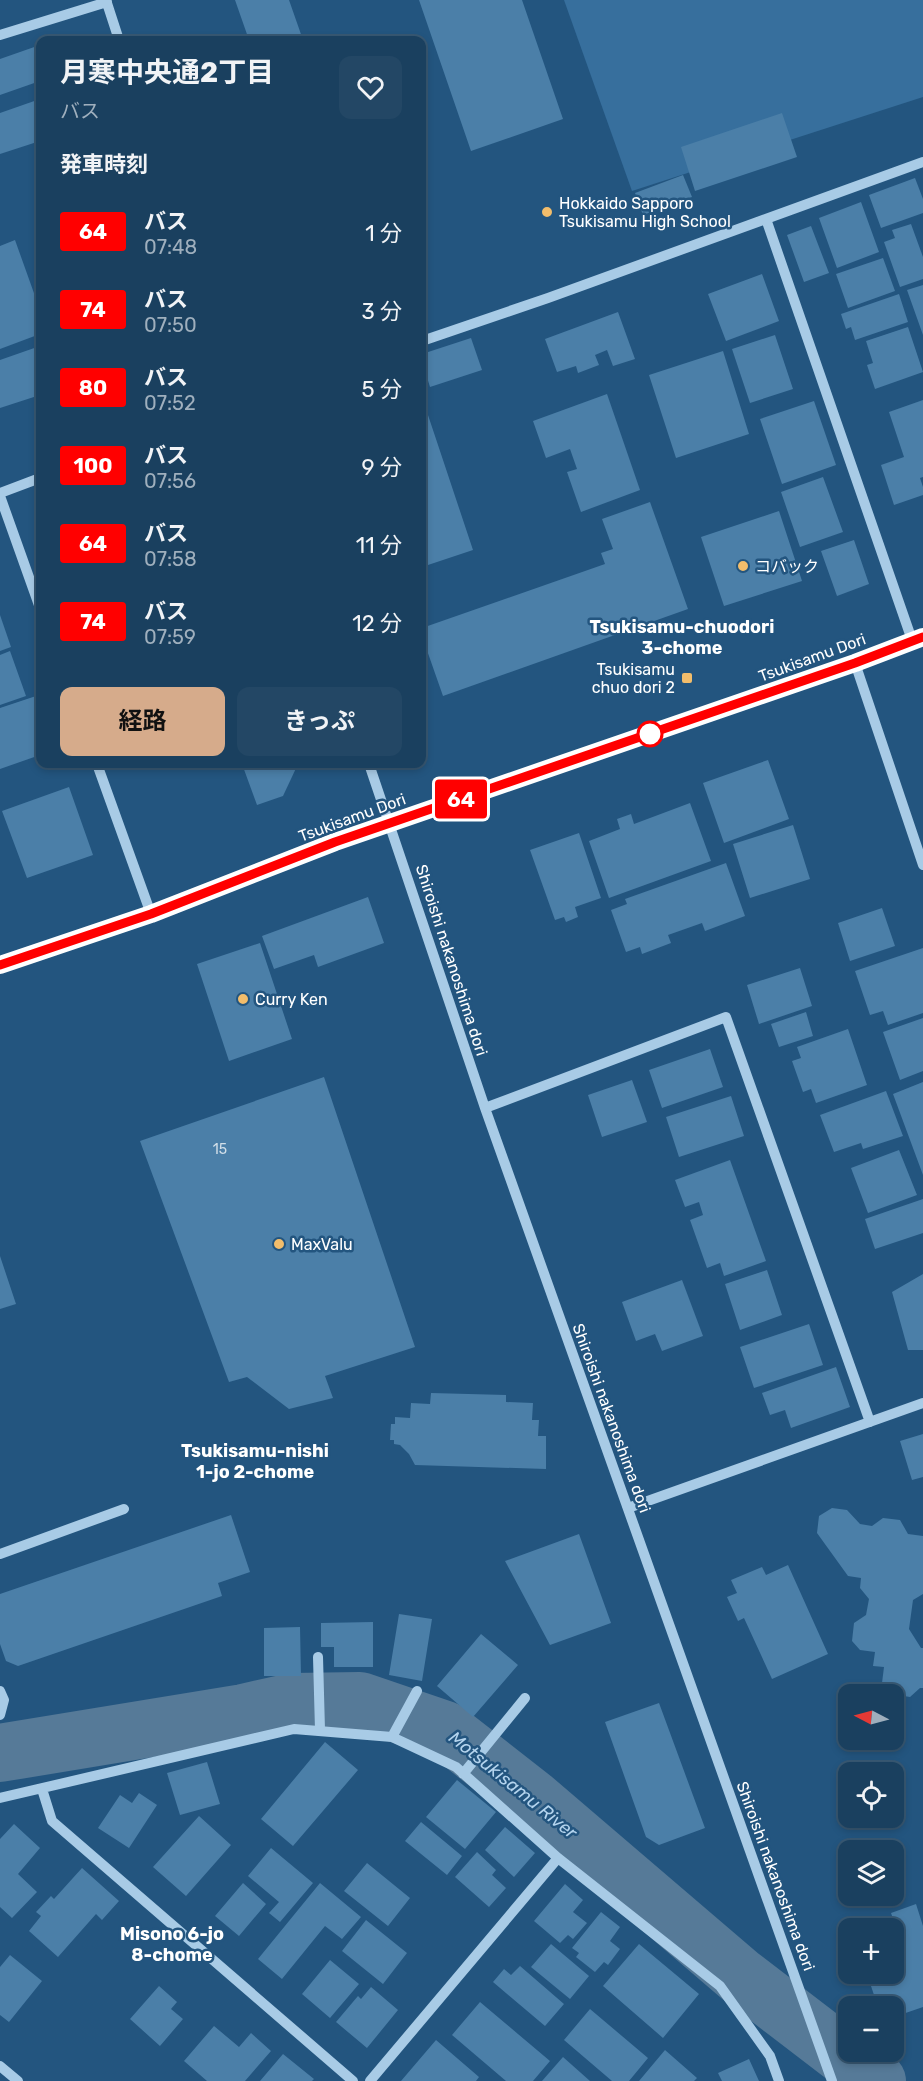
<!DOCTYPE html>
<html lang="ja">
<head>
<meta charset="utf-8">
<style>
  :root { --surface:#1a405f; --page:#234765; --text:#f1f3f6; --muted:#9fafbd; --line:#385974; --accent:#d6ab8b }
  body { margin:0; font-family:Rubik,"Noto Sans JP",sans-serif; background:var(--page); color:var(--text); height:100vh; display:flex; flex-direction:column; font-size:22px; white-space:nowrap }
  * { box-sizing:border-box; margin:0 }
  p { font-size:20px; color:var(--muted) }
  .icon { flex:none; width:33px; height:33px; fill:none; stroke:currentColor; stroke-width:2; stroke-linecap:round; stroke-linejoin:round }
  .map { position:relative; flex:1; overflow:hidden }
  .details { position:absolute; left:36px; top:36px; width:390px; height:732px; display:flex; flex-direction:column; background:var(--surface); border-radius:12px; box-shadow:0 3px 9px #0003,0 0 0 2px var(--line) }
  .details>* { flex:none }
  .badge { padding:0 12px; border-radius:4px; font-size:21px; line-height:39px }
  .needle { width:39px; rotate:276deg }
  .fabs { position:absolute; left:838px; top:1684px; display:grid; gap:12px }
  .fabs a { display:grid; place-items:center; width:66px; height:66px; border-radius:12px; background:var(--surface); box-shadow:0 3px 9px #0003,0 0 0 2px var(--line); font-size:30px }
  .map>.badge { position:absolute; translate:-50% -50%; box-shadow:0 0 0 3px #fff }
  h2 { padding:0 24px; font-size:22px; line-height:54px }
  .round { display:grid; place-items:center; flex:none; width:63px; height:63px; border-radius:12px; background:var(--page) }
  .headline { display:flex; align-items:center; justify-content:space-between; height:102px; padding:0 24px }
  h1 { font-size:28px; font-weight:700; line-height:45px }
  .button { display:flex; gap:12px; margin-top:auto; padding:12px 24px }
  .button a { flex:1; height:69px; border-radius:12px; background:var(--accent); color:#111; font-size:24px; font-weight:700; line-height:69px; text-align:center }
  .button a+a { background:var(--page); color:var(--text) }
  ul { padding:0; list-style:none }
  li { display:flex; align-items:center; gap:18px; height:78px; padding:0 24px }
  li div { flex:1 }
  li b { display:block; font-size:22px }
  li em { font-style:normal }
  li .badge { min-width:66px; font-weight:700; text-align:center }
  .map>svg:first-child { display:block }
</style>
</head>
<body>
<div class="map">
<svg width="923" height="2081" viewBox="0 0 923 2081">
  <rect width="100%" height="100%" fill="#23557f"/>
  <path fill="#376f9d" d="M564,0H923V97L632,191Z"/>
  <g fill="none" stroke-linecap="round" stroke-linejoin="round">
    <path stroke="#567a98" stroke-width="58" d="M0,1753L243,1713L292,1702L360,1701L445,1730L532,1798L740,1976L877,2081"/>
  </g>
  <path fill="#4b7fa8" d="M235,0H289L303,40H249Z
    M419,0H522L563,119L471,151Z
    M40,45V81L0,95V59Z
    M40,99V141L0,154V113Z
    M782,113L797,157L695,191L681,147Z
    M683,175L692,197L643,215L635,193Z
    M915,178L923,199V213L881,228L869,195Z
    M861,202L879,252L837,268L819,218Z
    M911,224L923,257V279L900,287L884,242L895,238L892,230Z
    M811,226L829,273L804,282L787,235Z
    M15,240L40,310V334L0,349V246Z
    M883,258L895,291L848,308L836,274Z
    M762,274L779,321L726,341L708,294Z
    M923,285V335L907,290Z
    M899,294L908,322L855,340L851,327L846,329L841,314Z
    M618,312L635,359L613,366L607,350L595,355L599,365L578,373L576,366L557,372L545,339Z
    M908,327L923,372L875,389L867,365L873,363L866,341Z
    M775,335L793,389L750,403L732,349Z
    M471,338L482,370L430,387L422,361V354Z
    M40,346V395L0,408V360Z
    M723,351L749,434L676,458L649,375Z
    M607,394L640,490L581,512L567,472L577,469L570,449L546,458L533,421Z
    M422,397L473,550L422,567Z
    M923,400V477L920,478L923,487V495L894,505L881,465L904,457L889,412Z
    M814,401L836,465L782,484L760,419Z
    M823,477L843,532L800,547L781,492Z
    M650,502L688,609L443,696L423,639L422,628L605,564L601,553L613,549L602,519Z
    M779,511L802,581L724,606L701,537Z
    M854,540L869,584L837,596L821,551Z
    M0,615L11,647L0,651Z
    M10,651L26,696L0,705V655Z
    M36,696L40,708V755L0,769V708Z
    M768,760L789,819L724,843L703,783Z
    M242,764H298L283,796L257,805Z
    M69,787L93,855L27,878L2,811Z
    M690,803L711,861L609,898L589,841L620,829L617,819L631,814L634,824Z
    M793,825L810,879L750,898L733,844Z
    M579,833L601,898L575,907L578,917L566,922L564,917L555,920L530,850Z
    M726,863L745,916L705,931L702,923L668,935L671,943L642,954L640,947L626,952L611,910L627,904L625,899Z
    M368,897L384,943L318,967L314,955L274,969L262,936Z
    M882,908L895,946L850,961L838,923Z
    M260,943L292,1039L229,1061L197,964Z
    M923,948V1013L888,1025L883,1011L870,1015L855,971Z
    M800,968L812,1006L759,1024L747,985Z
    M806,1012L813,1036L779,1047L771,1024Z
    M923,1018V1071L900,1080L883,1032Z
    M848,1029L867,1085L816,1103L811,1089L803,1092L792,1061L801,1058L797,1047Z
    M710,1049L723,1087L662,1108L649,1070Z
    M324,1077L415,1347L325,1376L333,1398L289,1409L247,1377L229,1382L140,1141Z
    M632,1080L647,1122L602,1137L588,1095Z
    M923,1082V1175L893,1094Z
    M886,1091L903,1136L863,1149L861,1143L834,1152L820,1115Z
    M731,1096L744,1136L679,1157L666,1117Z
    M899,1150L917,1195L868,1213L851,1168Z
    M730,1160L766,1261L724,1276L720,1263L707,1268L690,1220L703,1215L699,1202L685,1207L675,1180Z
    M923,1199V1233L875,1249L865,1219Z
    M0,1256L16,1304L0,1309Z
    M767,1270L782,1315L740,1330L725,1284Z
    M923,1274V1350H908L892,1292Z
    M682,1280L703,1336L662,1351L655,1334L636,1341L622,1302Z
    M809,1324L823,1365L754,1388L740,1347Z
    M836,1367L850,1407L791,1428L785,1410L770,1415L762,1393Z
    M431,1393L506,1395V1402L533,1403L532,1420H539L538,1436H546V1469L415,1465L409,1454L400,1445L394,1444V1440H390L391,1424H395V1417L410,1418L411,1403L430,1404Z
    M923,1434V1477L912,1480L900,1441Z
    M832,1508L847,1510L860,1524L872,1526L883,1518L900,1520L908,1534L923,1536V1594L913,1600L909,1629L921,1648H923V1688H920L910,1697L891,1694L882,1683L884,1667L873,1666L875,1652L860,1650L852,1641L854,1623L866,1615L869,1599L860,1588L861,1578L848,1576L817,1533L819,1516Z
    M231,1515L250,1572L218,1583L222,1596L18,1666L6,1661L0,1644V1594Z
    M579,1534L611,1623L550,1645L505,1561Z
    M788,1565L828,1654L772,1679L744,1618L738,1621L727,1597L737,1593L731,1580L762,1567L766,1575Z
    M399,1614L432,1619L422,1681L389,1675Z
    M373,1622V1667H334V1647H321V1623Z
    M300,1627L301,1676H264V1628Z
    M481,1634L518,1665L473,1717L437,1686Z
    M659,1703L705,1828L659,1845L646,1837L605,1722Z
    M325,1742L358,1770L293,1846L261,1819Z
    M207,1762L220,1804L180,1815L167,1773Z
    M457,1780L496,1812L465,1849L426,1817Z
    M139,1793L157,1805L129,1848L98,1828L120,1795L132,1803Z
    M199,1816L231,1845L186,1896L153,1867Z
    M421,1822L462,1856L447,1875L405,1841Z
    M14,1824L40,1848L18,1874L37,1892L12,1918L0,1907V1839Z
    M505,1827L535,1853L514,1877L485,1850Z
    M271,1848L313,1883L280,1922L269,1913L279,1902L248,1876Z
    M477,1852L496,1870L492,1875L506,1888L489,1907L455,1877Z
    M367,1863L410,1898L388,1926L344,1891Z
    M82,1868L119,1901L102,1920L96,1914L58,1957L29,1931L41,1916L36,1912L51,1896L54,1899Z
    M243,1883L266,1904L239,1936L215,1916Z
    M320,1883L361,1917L342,1939L325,1926L282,1979L258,1959Z
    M565,1884L583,1900L573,1912L587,1923L573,1939L568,1935L560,1943L534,1921Z
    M916,1904L923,1926V2007L894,2017V2007H878L867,1974H894V1931L897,1930L891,1913Z
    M601,1912L620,1927L610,1941L620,1949L608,1965L604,1962L595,1972L576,1957L579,1953L572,1948Z
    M366,1920L407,1953L383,1984L342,1951Z
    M551,1944L589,1976L570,1999L531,1967Z
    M639,1944L699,1994L663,2038L603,1986Z
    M10,1955L42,1981L9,2022L0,2015V1967Z
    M330,1960L359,1984L330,2018L302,1994Z
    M520,1966L564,2004L545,2026L493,1982L504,1969L511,1975Z
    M159,1986L177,2002L171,2009L183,2019L160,2046L130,2019Z
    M371,1987L398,2010L367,2048L336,2022L358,1996L361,1999Z
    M480,2002L550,2061L533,2081H506L452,2035Z
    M590,2009L648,2058L629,2081H612L564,2040Z
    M214,2026L239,2047L251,2033L271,2051L245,2081H207L184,2061Z
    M436,2040L479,2077L476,2081H401Z
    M665,2050L697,2078L694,2081H639Z
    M283,2054L314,2079L312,2081H260Z
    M563,2057L590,2081H542Z
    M749,2059L759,2081H722L718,2073Z"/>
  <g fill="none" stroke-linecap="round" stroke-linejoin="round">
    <path stroke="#a8cbe6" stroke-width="10" d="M106,0L119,40
      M0,35L107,2
      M766,219L912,640
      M422,341L548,298L923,162
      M0,493L40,478
      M0,496L40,608
      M855,663L923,865
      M97,764L151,914
      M369,764L485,1108L832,2081
      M485,1108L726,1017L870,1422
      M628,1508L923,1403
      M0,1554L124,1509
      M318,1657L320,1730
      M0,1691L4,1700L0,1715
      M392,1737L417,1691
      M463,1774L525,1698
      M42,1789L52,1821L353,2081
      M0,1798L294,1729L392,1737L456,1767L558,1858L720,1986L770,2056L779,2081
      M0,2066L18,2081
      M370,2081L558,1858"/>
    <path stroke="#fff" stroke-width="18" d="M0,965L151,914L335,842L855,663L923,637"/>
  </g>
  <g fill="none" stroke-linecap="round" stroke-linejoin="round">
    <defs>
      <path id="line" d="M0,965L151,914L335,842L855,663L923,637"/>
    </defs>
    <use href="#line" stroke="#fff" stroke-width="14"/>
    <use href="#line" stroke="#f00" stroke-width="9"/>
  </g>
  <g fill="#f2bd6b" stroke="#23557f" stroke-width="2">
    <circle cx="547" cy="212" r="6"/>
    <circle cx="743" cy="566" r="6"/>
    <rect x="681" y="672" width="12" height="12" rx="3"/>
    <circle cx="243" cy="999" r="6"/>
    <circle cx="279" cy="1244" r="6"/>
  </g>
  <circle fill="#fff" stroke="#f00" stroke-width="3" cx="650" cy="734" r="12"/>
  <g text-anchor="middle" stroke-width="5" stroke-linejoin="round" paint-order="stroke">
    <g font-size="14" fill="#d2dfe9">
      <text x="220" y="1154">15</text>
    </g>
    <g font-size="16" fill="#fff" stroke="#23557f" text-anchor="start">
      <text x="559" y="209">Hokkaido Sapporo<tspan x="559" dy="18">Tsukisamu High School</tspan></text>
      <text x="755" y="572">コバック</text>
      <text x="675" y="675" text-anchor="end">Tsukisamu<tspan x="675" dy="18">chuo dori 2</tspan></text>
      <text x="255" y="1005">Curry Ken</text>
      <text x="291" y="1250">MaxValu</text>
    </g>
    <g font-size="16" fill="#fff" stroke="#23557f">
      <text transform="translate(812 657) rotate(-20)" y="6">Tsukisamu Dori</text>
      <text transform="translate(352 817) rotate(-20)" y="6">Tsukisamu Dori</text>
      <text transform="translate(452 960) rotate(72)" y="6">Shiroishi nakanoshima dori</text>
      <text transform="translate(612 1418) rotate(70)" y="6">Shiroishi nakanoshima dori</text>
      <text transform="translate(776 1876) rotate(70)" y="6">Shiroishi nakanoshima dori</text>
    </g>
    <g font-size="18" font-weight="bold" fill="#fff" stroke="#23557f">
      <text x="682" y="633">Tsukisamu-chuodori<tspan x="682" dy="21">3-chome</tspan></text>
      <text x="255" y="1457">Tsukisamu-nishi<tspan x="255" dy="21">1-jo 2-chome</tspan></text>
      <text x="172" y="1940">Misono 6-jo<tspan x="172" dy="21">8-chome</tspan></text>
    </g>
    <g font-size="18" font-style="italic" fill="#b4d4ee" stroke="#23557f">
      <text transform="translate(513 1785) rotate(39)" y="6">Motsukisamu River</text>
    </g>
  </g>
</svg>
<div class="fabs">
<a><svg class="needle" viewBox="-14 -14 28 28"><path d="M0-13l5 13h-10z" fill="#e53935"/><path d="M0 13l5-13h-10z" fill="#9fafbd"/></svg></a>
<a><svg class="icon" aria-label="locate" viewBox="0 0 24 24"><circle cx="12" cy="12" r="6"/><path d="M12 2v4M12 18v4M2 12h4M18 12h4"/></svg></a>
<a><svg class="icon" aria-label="layers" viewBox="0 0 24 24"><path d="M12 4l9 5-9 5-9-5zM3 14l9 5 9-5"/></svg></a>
<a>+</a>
<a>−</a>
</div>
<b class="badge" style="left:461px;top:799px;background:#f00;color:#fff">64</b>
<section class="details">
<div class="headline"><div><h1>月寒中央通2丁目</h1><p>バス</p></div><a class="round"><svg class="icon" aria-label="heart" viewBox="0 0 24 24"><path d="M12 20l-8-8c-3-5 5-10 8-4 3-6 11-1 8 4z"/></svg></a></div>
<h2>発車時刻</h2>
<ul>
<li><span class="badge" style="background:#f00;color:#fff">64</span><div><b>バス</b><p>07:48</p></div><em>1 分</em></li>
<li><span class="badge" style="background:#f00;color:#fff">74</span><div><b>バス</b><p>07:50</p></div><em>3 分</em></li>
<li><span class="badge" style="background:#f00;color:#fff">80</span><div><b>バス</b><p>07:52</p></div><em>5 分</em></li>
<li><span class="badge" style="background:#f00;color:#fff">100</span><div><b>バス</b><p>07:56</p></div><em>9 分</em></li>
<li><span class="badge" style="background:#f00;color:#fff">64</span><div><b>バス</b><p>07:58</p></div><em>11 分</em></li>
<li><span class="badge" style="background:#f00;color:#fff">74</span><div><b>バス</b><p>07:59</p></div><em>12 分</em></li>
</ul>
<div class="button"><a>経路</a><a>きっぷ</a></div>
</section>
</div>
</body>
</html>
